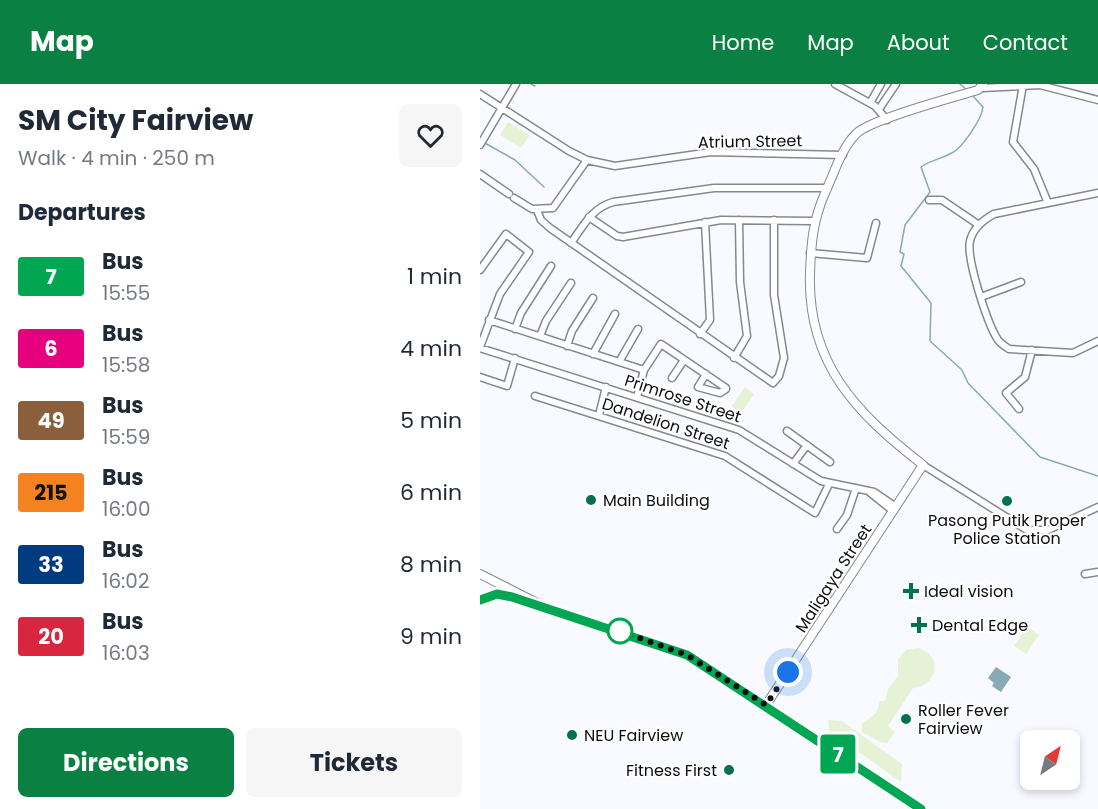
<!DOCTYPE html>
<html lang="en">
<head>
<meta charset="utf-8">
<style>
  :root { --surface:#fff; --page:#f6f6f7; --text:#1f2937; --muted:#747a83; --accent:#0b8043 }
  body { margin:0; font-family:Poppins,sans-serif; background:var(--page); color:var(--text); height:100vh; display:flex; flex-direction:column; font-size:22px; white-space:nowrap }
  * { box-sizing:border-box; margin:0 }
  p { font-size:20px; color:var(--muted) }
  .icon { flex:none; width:33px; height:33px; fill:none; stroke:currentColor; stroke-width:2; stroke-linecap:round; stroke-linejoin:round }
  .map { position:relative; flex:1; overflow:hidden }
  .side { display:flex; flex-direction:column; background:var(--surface); width:480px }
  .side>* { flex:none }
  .badge { padding:0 12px; border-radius:4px; font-size:21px; line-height:39px }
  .needle { width:39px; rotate:35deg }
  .tools { position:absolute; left:540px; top:646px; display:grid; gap:12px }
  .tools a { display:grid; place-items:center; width:60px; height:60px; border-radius:9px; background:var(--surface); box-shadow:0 3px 9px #0003; font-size:30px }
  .you { position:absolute; width:30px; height:30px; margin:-15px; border:4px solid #fff; border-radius:50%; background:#1a73e8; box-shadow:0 0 0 9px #1a73e833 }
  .map>.badge { position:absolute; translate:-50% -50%; box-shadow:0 0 0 3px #fff }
  h2 { padding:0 18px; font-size:22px; line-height:54px }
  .round { display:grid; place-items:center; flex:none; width:63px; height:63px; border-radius:9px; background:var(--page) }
  .headline { display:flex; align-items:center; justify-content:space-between; height:102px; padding:0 18px }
  h1 { font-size:28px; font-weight:700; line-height:45px }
  .button { display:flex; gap:12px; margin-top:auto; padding:12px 18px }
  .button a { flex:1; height:69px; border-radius:9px; background:var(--accent); color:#fff; font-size:24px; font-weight:700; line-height:69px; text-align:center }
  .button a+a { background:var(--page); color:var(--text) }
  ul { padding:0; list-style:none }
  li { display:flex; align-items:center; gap:18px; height:72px; padding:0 18px }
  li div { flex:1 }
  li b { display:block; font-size:22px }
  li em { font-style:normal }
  li .badge { min-width:66px; font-weight:700; text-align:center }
  header { display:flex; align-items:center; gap:36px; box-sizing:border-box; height:84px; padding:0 30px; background:var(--accent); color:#fff }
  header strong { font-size:28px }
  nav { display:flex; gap:33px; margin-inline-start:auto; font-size:21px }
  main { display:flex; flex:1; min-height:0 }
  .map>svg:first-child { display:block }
</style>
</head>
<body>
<header>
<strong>Map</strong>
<nav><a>Home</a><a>Map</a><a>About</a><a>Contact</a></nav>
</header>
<main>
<section class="side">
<div class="headline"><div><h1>SM City Fairview</h1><p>Walk · 4 min · 250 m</p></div><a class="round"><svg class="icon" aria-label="heart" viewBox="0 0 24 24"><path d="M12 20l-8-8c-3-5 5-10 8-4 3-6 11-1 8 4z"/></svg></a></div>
<h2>Departures</h2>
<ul>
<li><span class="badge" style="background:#00a651;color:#fff">7</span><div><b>Bus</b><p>15:55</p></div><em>1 min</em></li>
<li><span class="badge" style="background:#e6007e;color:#fff">6</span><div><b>Bus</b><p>15:58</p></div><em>4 min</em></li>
<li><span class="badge" style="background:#8b5e3c;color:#fff">49</span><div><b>Bus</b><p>15:59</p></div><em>5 min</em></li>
<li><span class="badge" style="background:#f58220;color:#111">215</span><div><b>Bus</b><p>16:00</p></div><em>6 min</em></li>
<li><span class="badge" style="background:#003b80;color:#fff">33</span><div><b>Bus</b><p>16:02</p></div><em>8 min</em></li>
<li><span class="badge" style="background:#d7263d;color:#fff">20</span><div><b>Bus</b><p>16:03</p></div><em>9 min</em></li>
</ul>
<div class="button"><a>Directions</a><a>Tickets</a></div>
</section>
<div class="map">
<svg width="618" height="725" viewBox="0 0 618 725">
  <rect width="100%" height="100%" fill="#f8faff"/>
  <path fill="#e5f2d6" d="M28,38L50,51L41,64L20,51Z
    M265,303L274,310L261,329L252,322Z
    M547,543L559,551L546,570L534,562Z
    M438,564C464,571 458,602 433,604L408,642L415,648L407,659L400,658L382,648V640L396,629L400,617H405L408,605L418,592V575L426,566Z
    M348,636L362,637L422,680L421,698L349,647Z"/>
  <path fill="#88a9b6" d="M516,583L531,593L521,608L512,602L514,599L508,594Z"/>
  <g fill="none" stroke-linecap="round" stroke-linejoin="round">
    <path stroke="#88a9b6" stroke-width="1.5" d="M51,0L55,2
      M480,0L486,5
      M492,11L503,23C502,35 482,64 472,69C461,75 451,76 441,83L450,108L425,141L420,168L424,170L421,182L451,219L450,257L482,286L488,299L560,373L618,392
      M3,58L35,76L64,103"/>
    <defs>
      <path id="minor" d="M355,0L395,22L407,36
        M543,1L533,58L554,85L568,119
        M502,4L560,1L618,16
        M0,10L89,67L107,76L135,82L231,68L363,71
        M390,19L401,0
        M399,25L416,0
        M0,61L36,0
        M0,90L29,110
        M618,109L514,130C503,136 493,144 490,157C486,175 508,241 518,256C521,260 525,262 529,265L593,269L618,257
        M34,114L52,125L73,124L107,76
        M449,116H462L499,141
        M57,126L61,136L70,144L293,299L299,292L304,274L294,211V136
        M109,133L137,152L143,153L241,136L334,137
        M91,159C103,142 112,124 133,118L234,104H347
        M330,169L387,174L396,139
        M0,186L26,150L49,168L20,210L0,263
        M501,213L541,198
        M9,236L164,286
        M35,245L41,229L71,182
        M220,250L230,236L225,138
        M60,252L66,237L91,199
        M87,262L92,247L113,214
        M0,264L259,346L341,397L394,408L416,423
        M113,270L135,230
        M254,274L267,252L260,198L259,136
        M139,278L158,245
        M0,293L27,302L35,274
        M192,294L204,276
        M55,312L245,372L335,429L349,400
        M157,313L164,286L181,260L246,304V305L240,309L218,303L226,290
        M539,325L526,309L545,293L552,266
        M119,331L126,303
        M307,347L350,378
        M313,380L327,361
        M443,381L547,446H568L618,423
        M388,407L413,427
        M357,445L367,431L376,404
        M605,490L618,488"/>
      <path id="major" d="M0,490L67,524L207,571L441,725
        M0,516L17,510L46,517
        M286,621L443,381C376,329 327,279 330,189C331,160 333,136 345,109C354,90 361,64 377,49C392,35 474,13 498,6L503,0"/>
    </defs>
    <use href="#minor" stroke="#85888d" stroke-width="9"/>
    <use href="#major" stroke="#85888d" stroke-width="10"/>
    <use href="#minor" stroke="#fff" stroke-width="6"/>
    <use href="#major" stroke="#fff" stroke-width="8"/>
  </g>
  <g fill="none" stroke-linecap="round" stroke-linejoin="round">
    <defs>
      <path id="line" d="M0,516L17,510L32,513L207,571L441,725"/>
    </defs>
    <use href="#line" stroke="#fff" stroke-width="14"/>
    <use href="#line" stroke="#00a651" stroke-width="9"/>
    <path stroke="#0c0d0f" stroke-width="6" stroke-dasharray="0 10.8" d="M140,547L207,571L286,621L308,588"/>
  </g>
  <g fill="#00734e" stroke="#fff" stroke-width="2">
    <circle cx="111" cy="416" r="6"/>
    <circle cx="527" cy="417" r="6"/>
    <path d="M428 498h6v6h6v6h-6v6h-6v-6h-6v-6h6z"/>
    <path d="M436 532h6v6h6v6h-6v6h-6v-6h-6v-6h6z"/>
    <circle cx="426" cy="635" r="6"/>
    <circle cx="92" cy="651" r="6"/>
    <circle cx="249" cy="686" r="6"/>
  </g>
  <circle fill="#fff" stroke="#00a651" stroke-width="3" cx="140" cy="547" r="12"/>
  <g text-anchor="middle" stroke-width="4.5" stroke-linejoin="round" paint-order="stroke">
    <g font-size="16" fill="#0c0d0f" stroke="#fff">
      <text transform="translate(270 57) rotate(-1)" y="6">Atrium Street</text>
      <text transform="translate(203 314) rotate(18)" y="6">Primrose Street</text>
      <text transform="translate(186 339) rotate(18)" y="6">Dandelion Street</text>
      <text transform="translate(353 494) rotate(-57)" y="6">Maligaya Street</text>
    </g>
    <g font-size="16" fill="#0c0d0f" stroke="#fff" text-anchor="start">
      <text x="123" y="422">Main Building</text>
      <text x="527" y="442" text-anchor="middle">Pasong Putik Proper<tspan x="527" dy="18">Police Station</tspan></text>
      <text x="444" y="513">Ideal vision</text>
      <text x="452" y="547">Dental Edge</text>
      <text x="438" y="632">Roller Fever<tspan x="438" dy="18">Fairview</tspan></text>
      <text x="104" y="657">NEU Fairview</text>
      <text x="237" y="692" text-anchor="end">Fitness First</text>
    </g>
  </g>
</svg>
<div class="tools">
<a><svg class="needle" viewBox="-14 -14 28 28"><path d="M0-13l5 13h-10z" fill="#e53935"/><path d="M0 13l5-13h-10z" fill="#747a83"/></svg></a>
</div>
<div class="you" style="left:308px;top:588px"></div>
<b class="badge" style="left:358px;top:670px;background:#00a651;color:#fff">7</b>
</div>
</main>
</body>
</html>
